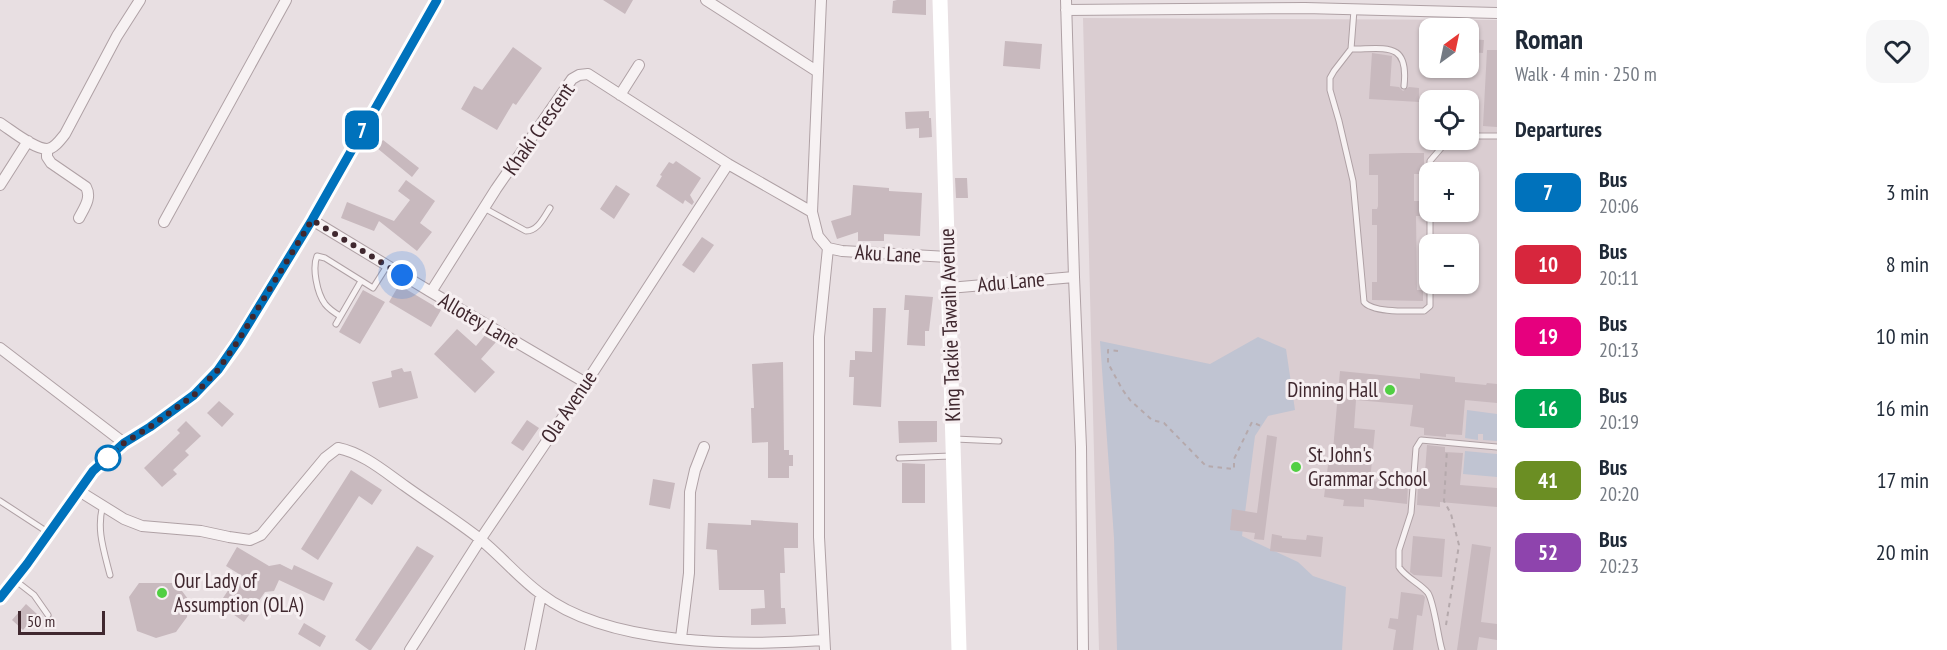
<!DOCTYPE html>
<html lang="en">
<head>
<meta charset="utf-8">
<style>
  :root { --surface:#fff; --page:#f6f6f7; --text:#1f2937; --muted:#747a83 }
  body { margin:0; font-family:"PT Sans Narrow",sans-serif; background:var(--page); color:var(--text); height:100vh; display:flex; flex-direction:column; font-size:22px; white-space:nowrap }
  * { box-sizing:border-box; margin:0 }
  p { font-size:20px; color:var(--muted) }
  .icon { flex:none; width:33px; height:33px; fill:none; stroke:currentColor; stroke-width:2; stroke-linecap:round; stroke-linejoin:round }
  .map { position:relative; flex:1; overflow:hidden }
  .side { display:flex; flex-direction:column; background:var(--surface); width:450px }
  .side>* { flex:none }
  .badge { padding:0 12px; border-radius:9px; font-size:21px; line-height:39px }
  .needle { width:39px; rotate:33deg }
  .fabs { position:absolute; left:1419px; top:18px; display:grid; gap:12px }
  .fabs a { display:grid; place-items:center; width:60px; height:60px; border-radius:12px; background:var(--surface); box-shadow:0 2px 4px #0004; font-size:30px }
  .scale { position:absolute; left:18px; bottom:15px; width:87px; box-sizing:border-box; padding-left:6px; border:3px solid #40282f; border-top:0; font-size:16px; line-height:21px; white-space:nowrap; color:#40282f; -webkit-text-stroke:4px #f6eff1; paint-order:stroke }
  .you { position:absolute; width:30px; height:30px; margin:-15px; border:4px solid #fff; border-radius:50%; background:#1a73e8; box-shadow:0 0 0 9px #1a73e833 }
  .map>.badge { position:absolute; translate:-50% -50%; box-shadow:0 0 0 3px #fff }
  h2 { padding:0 18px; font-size:22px; line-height:54px }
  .round { display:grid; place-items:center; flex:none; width:63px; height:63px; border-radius:18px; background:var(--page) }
  .summary { display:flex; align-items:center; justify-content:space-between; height:102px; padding:0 18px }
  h1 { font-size:28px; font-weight:800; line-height:45px }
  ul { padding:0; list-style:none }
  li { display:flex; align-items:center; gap:18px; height:72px; padding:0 18px }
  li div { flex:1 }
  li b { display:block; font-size:22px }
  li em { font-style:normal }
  li .badge { min-width:66px; font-weight:700; text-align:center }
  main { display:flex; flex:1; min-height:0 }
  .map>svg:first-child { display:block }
</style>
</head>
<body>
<main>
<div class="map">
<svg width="1497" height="650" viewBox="0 0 1497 650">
  <rect width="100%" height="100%" fill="#e8dfe2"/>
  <path fill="#dacdd1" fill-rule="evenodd" d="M1083,18L1497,20V650H1099ZM1430,28H1468V68H1430ZM1430,100H1468V140H1430ZM1430,172H1468V212H1430ZM1430,244H1468V284H1430Z"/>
  <path fill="#c0c4d2" d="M1258,337L1286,349L1295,410L1268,416L1255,436L1242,536L1298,562L1313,576L1346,587L1342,650H1117L1114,538L1100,341L1210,364Z
    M1467,410L1497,414V441L1483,440V434H1478V440L1465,438Z
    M1465,451L1497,454V477L1463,474Z"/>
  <path fill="#c8b9be" d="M603,0H633L625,14Z
    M897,0H926V15L892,13L893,1Z
    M1468,39L1484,40L1483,53L1468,52Z
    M1005,41L1042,44L1040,69L1003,66Z
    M513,47L542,68L516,105L513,103L497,130L461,109L474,86L482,90Z
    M1487,50H1497V127L1483,126Z
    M1372,53L1392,56L1390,86L1399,87L1403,91L1409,87L1419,88V102L1369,99Z
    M929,111V118H931L932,137L919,138V128L906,129L905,112Z
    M383,140L419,168L412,177L377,148Z
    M1404,153H1424V174H1414V201H1422L1421,216H1416L1417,290H1423V301L1372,300V282H1377V225H1372V209H1377L1378,206V175H1369V154Z
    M676,161L701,178L690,195L694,202L692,205L685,200L683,204L656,186L662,176L660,175L669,162L673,164Z
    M955,178H967L968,198H956Z
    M406,180L435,201L420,223L432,232L417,251L379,221L374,231L341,218L347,202L394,221L410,200L398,191Z
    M616,185L630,194L614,219L600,209Z
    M853,185L889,188V191L922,193L920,236L884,234V241H858V232L837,239L831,221L851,215Z
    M702,237L714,245L694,273L682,265Z
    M399,285L441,310L431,327L389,302Z
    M363,290L385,302L360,344L339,332Z
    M905,295L933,297L929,331H925V346L907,345L909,310H904Z
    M873,308H886L881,407L853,405L854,377H849L850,360H855V351L872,352Z
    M457,329L476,346L486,334L496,342L481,359L495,372L475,393L434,354Z
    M783,362L784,450H789V455H793V466H789V478H768V442L752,443L751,408H754L752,364Z
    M402,368L404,372L411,371L418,398L379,408L372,382L392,377L391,371Z
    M1340,371L1420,379V373L1455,377V382L1486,385L1487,383L1497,384V403L1465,400L1462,435L1446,434V437L1424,435V428L1410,426L1413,405L1356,400L1354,428L1375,430L1370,481L1408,484L1407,504L1364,499V507L1343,506L1344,500L1324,497L1330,449L1333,450Z
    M219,401L234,414L222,427L207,413Z
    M527,420L539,428L523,451L511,443Z
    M186,421L201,436L185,451L189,455L173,470L177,474L162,487L144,468L180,433L177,430Z
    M898,421H937V442L899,443Z
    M1267,435L1277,437L1264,540L1254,539L1255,533L1230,530L1232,509L1257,513Z
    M1427,445L1445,447V452L1463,453L1460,485L1497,488V507L1440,502V507L1417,505L1418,485L1424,486Z
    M902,463L925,464V503H902Z
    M351,470L382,490L372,505L359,496L318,560L301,549Z
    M653,479L675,483L670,509L649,505Z
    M751,520L798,523V548H784L785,573H780L781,608H785L786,624L751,625V609L765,608L764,590H719L717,550L706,549L708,523L751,525Z
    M1272,534L1282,536V538L1306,540L1307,535L1323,537L1321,557L1270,551Z
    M1413,536L1445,539L1442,577L1414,575L1410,572Z
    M1472,544L1491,547L1481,622L1497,624V640L1479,637L1477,650H1457Z
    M417,546L434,556L371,650H369L355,640Z
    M237,547L269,566L280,564L292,570L294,565L333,583L324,601L279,580L274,591L265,592L244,622L219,604L239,574L226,566Z
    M139,583H176L188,599L187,617L176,632L156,638L137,631L129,597Z
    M1401,592L1423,595L1425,597L1422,616L1417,615L1413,650H1393L1396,630L1388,628L1390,618L1398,619Z
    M26,604L37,614L23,630L12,620Z
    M304,623L326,636L320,647L298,634Z"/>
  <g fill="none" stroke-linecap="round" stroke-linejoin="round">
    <defs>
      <path id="lane" d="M1354,10L1351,49L1334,71L1330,78V90L1339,121L1353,181L1364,302C1373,313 1409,311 1424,311L1430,306V284
        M1351,49C1386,49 1409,41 1404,86
        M1468,138L1475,136H1497
        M1430,172V161L1442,147L1463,140
        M484,208L526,231C538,231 544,217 550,208
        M1430,212V244
        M340,316C335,313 329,309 325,304C317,293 312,268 317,256L325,258L373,288L387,266
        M336,324L361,281
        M955,439L999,441
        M899,458L951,456
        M0,501L49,533
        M103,505C96,529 104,551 110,575
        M16,581L34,595L48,615
        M1442,650C1438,637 1434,602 1428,593C1420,583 1406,578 1399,567V550L1411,513L1416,448L1421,440L1497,447"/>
      <path id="street" d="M706,0L818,72
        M821,0L812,212L818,236L828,248L819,337V537L825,650
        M1066,0L1074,277L1081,447L1083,650
        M1066,10L1305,8L1497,13
        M620,95L639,65
        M0,123C11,130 34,149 47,149C54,149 61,139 65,134L117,36L140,0
        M47,149V157L51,163L86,187C92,198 84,208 79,218
        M0,185L28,141
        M312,220L431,292L586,383
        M164,222L286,0
        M828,248L842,251L948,257
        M949,288L1074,277
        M431,292L496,189L572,79L579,75L588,74L728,164L812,212
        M0,348L124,443
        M79,491L124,519L142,526L201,531L229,537L250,540L261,535L325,458L338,448C363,453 385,472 405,486C430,504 456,520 480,539C501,556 519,578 541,594C608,646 742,646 824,640
        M681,638L689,573L690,492L695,470L704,447
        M410,650L480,540L586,383L728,164
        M530,650L541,595"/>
    </defs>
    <use href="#lane" stroke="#afa1a5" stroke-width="7"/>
    <use href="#street" stroke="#afa1a5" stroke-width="12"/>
    <path stroke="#b5a9ac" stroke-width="2" stroke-dasharray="4.5 4.5" stroke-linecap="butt" d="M1118,351L1108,350V363L1122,389L1130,400L1152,420L1164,423L1206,466L1234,469V459L1252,422L1261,426
      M1446,625L1459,545L1451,514L1444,501L1447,449"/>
    <use href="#lane" stroke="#f7f2f3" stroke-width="5"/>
    <use href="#street" stroke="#f7f2f3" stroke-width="10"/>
    <path stroke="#fff" stroke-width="15" d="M940,0L959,650
      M0,598L27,564L93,471L124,443L150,427L194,395L218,370L239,341L312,220L437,0"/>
  </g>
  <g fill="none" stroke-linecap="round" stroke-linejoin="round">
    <defs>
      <path id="line" d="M0,598L27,564L93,471L124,443L150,427L194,395L218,370L238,341L312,220L437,0"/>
    </defs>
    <use href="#line" stroke="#fff" stroke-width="14"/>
    <use href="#line" stroke="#0072bc" stroke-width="9"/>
    <path stroke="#40282f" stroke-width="6" stroke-dasharray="0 10.8" d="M108,458L124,443L150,427L194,395L218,370L238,341L312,220L402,275"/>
  </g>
  <g fill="#51cf43" stroke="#f6eff1" stroke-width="2">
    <circle cx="1390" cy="390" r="6"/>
    <circle cx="1296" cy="467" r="6"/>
    <circle cx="162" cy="593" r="6"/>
  </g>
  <circle fill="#fff" stroke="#0072bc" stroke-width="3" cx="108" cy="458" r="12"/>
  <g text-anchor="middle" stroke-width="6" stroke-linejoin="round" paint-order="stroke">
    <g font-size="21" fill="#40282f" stroke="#f6eff1">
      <text transform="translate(539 129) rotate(-55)" y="7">Khaki Crescent</text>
      <text transform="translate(888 254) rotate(3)" y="7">Aku Lane</text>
      <text transform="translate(1011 282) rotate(-5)" y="7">Adu Lane</text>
      <text transform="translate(479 321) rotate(30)" y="7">Allotey Lane</text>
      <text transform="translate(950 325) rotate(-92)" y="7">King Tackie Tawaih Avenue</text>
      <text transform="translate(569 407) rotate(-56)" y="7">Ola Avenue</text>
    </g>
    <g font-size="21" fill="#40282f" stroke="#f6eff1" text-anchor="start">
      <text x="1378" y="397" text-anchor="end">Dinning Hall</text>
      <text x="1308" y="462">St. John's<tspan x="1308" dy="24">Grammar School</tspan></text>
      <text x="174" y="588">Our Lady of<tspan x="174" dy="24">Assumption (OLA)</tspan></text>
    </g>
  </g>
</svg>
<div class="fabs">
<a><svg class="needle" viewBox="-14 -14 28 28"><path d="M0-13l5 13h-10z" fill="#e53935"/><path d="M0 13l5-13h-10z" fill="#747a83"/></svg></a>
<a><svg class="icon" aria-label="locate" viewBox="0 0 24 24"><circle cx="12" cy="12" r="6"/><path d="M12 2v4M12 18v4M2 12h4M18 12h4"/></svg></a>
<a>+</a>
<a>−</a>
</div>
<div class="scale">50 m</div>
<div class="you" style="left:402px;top:275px"></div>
<b class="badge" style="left:362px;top:130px;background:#0072bc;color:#fff">7</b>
</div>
<section class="side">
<div class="summary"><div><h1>Roman</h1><p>Walk · 4 min · 250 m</p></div><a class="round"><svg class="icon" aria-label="heart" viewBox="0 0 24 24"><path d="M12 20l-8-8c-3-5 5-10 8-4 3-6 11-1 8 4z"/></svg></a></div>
<h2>Departures</h2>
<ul>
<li><span class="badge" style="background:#0072bc;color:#fff">7</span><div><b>Bus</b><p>20:06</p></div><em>3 min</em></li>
<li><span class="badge" style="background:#d7263d;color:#fff">10</span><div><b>Bus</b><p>20:11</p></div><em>8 min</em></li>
<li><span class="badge" style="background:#e6007e;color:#fff">19</span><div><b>Bus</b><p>20:13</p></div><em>10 min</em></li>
<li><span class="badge" style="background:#00a651;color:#fff">16</span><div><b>Bus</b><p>20:19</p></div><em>16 min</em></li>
<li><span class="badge" style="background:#6b8e23;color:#fff">41</span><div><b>Bus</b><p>20:20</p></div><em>17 min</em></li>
<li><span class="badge" style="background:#8e44ad;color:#fff">52</span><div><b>Bus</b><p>20:23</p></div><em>20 min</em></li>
</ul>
</section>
</main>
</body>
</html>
